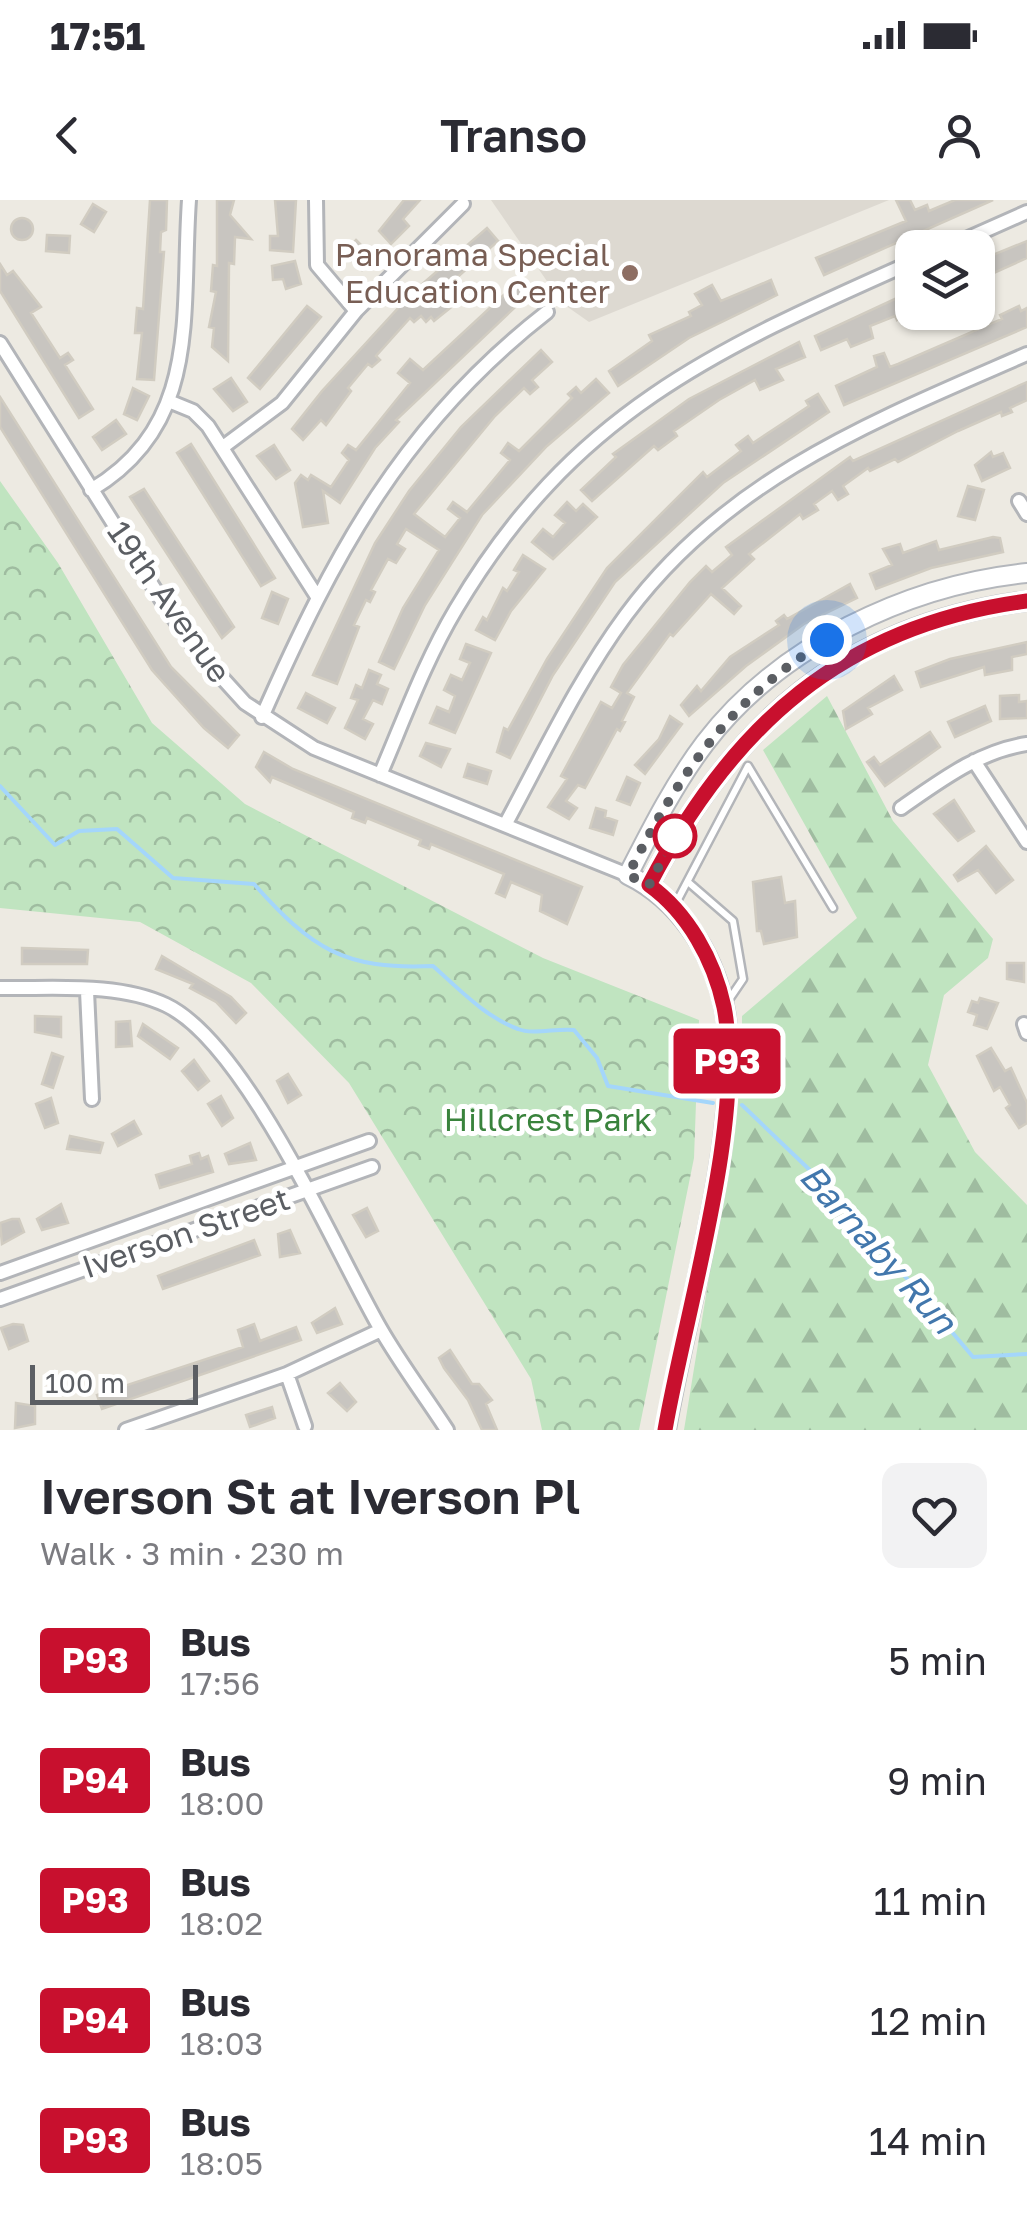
<!DOCTYPE html>
<html lang="en">
<head>
<meta charset="utf-8">
<style>
  :root { --surface:#fff; --page:#f2f2f3; --text:#2b2b33; --muted:#7c7c81 }
  body { margin:0; font-family:"Golos Text",sans-serif; background:var(--page); color:var(--text); height:100vh; display:flex; flex-direction:column; font-size:38px; white-space:nowrap }
  * { box-sizing:border-box; margin:0 }
  p { font-size:32px; color:var(--muted) }
  .icon { flex:none; width:55px; height:55px; fill:none; stroke:currentColor; stroke-width:2; stroke-linecap:round; stroke-linejoin:round }
  .map { position:relative; height:1230px; overflow:hidden }
  .side { display:flex; flex-direction:column; background:var(--surface); flex:1 }
  .side>* { flex:none }
  .badge { padding:0 20px; border-radius:8px; font-size:35px; line-height:65px }
  .buttons { position:absolute; left:895px; top:30px; display:grid; gap:20px }
  .buttons a { display:grid; place-items:center; width:100px; height:100px; border-radius:20px; background:var(--surface); box-shadow:0 2px 8px #0004; font-size:50px }
  .scale { position:absolute; left:30px; bottom:25px; width:168px; box-sizing:border-box; padding-left:10px; border:5px solid #5b5e63; border-top:0; font-size:28px; line-height:35px; white-space:nowrap; color:#5b5e63; -webkit-text-stroke:8px #fff; paint-order:stroke }
  .you { position:absolute; width:50px; height:50px; margin:-25px; border:8px solid #fff; border-radius:50%; background:#1a73e8; box-shadow:0 0 0 15px #1a73e833 }
  .map>.badge { position:absolute; translate:-50% -50%; box-shadow:0 0 0 5px #fff }
  .round { display:grid; place-items:center; flex:none; width:105px; height:105px; border-radius:20px; background:var(--page) }
  .headline { display:flex; align-items:center; justify-content:space-between; height:170px; padding:0 40px }
  h1 { font-size:48px; font-weight:600; line-height:75px }
  ul { padding:0; list-style:none }
  li { display:flex; align-items:center; gap:30px; height:120px; padding:0 40px }
  li div { flex:1 }
  li b { display:block; font-size:38px }
  li em { font-style:normal }
  li .badge { min-width:110px; font-weight:700; text-align:center }
  .status { display:flex; justify-content:space-between; align-items:center; height:70px; padding:0 50px; background:var(--surface); direction:ltr }
  .status svg { height:28px; fill:currentColor }
  header { display:flex; justify-content:space-between; align-items:center; height:130px; padding:0 40px; background:var(--surface); font-size:45px; font-weight:600 }
  .map>svg:first-child { display:block }
</style>
</head>
<body>
<div class="status"><b>17:51</b><svg viewBox="0 0 49 12"><path d="M0 12V9h3v3zM5 12V6h3v6zM10 12V3h3v9zM15 12V0h3v12zM26 1h20v11H26zM47 4h2v5h-2z"/></svg></div>
<header><svg class="icon" aria-label="back" viewBox="0 0 24 24"><path d="M15 5l-7 7 7 7"/></svg>Transo<svg class="icon" aria-label="person" viewBox="0 0 24 24"><circle cx="12" cy="8" r="4"/><path d="M4 21q1-7 8-7t8 7"/></svg></header>
<div class="map">
<svg width="1027" height="1230" viewBox="0 0 1027 1230">
  <defs>
    <pattern id="forest-firs" width="22" height="20" patternUnits="userSpaceOnUse" patternTransform="scale(2.5)"><rect width="22" height="20" fill="#c0e4c0"/><path d="M5 1l3.5 6h-7zM16 11l3.5 6h-7z" fill="#9fbca0"/></pattern>
    <pattern id="park-crowns" width="20" height="18" patternUnits="userSpaceOnUse" patternTransform="scale(2.5)"><rect width="20" height="18" fill="#c0e4c0"/><path d="M2 6a3 3 0 1 1 6 0M12 15a3 3 0 1 1 6 0" fill="none" stroke="#9fbca0"/></pattern>
  </defs>
  <rect width="100%" height="100%" fill="#edeae2"/>
  <path fill="#ddd9d1" d="M491,0H889L589,122L562,103Z"/>
  <path fill="url(#forest-firs)" d="M827,496L893,621L993,739L988,758L944,795L928,865L975,952L1027,1005V1230H684L742,874V816L857,718L763,550Z"/>
  <path fill="url(#park-crowns)" d="M0,281L58,363L152,523L245,604L543,758L699,820L694,958L639,1230H542L531,1179L349,883L251,783L140,722L0,708Z"/>
  <g fill="none" stroke-linecap="round" stroke-linejoin="round">
    <path stroke="#a4d6fb" stroke-width="4" d="M0,586L55,645L79,631L117,629L173,678L254,684C312,749 344,770 433,766C458,788 485,817 518,829C533,835 557,828 574,830L597,858L608,886L713,903
      M742,905L839,998L973,1157L1027,1154"/>
  </g>
  <path fill="#c8c5c0" stroke="#d1ccc1" stroke-width="2.5" d="M150,0H167L166,30L161,32L160,52H164L154,180L137,179L142,133H135L137,108L143,109Z
    M217,0H234L230,15L251,39L235,37L234,64L229,63L228,161L212,147L214,128L209,127L216,92L211,91L213,65L217,66Z
    M275,0H296L293,52L270,50V36H278Z
    M404,0H420L403,19L409,26L391,44L379,31Z
    M896,0H910L915,10L927,5L929,11L955,0H993L824,75L816,58L906,21Z
    M93,4L106,12L94,32L81,24Z
    M11 29a11 11 0 1 1 22 0a11 11 0 1 1-22 0Z
    M487,28L498,41L443,90L455,104L434,121L431,117L426,122L421,116L414,122L410,118L376,156L380,160L372,167L368,164L348,188L351,191L326,225L321,220L303,240L292,229L322,191L412,93Z
    M47,35L70,36L69,53L46,51Z
    M356,40L374,58L362,70L344,53Z
    M1027,41V58L978,80V61Z
    M295,61L301,84L286,89L283,79L273,80L272,66Z
    M0,64L7,75L13,71L41,107L31,113L60,158L68,153L73,160L65,165L93,209L79,218L0,91Z
    M520,80L530,93L396,220L399,222L375,248L340,303L323,291L328,323L303,327L295,283L301,275L308,280L311,275L331,287L349,260L342,253L348,245L356,250L410,183L398,173L410,159L423,170Z
    M771,80L777,95L689,138L618,186L609,171L652,141L649,135L691,116L689,112L702,105L695,94L712,85L721,101Z
    M912,91V108L897,120L895,116L870,126L873,138L851,147L847,139L821,150L815,136Z
    M307,106L321,117L260,189L248,178Z
    M1019,106L1021,111L1027,108V127L844,205L836,186L877,167L874,156L884,153L890,167L898,164L1002,119L1000,115Z
    M799,142L805,157L776,169L783,180L760,190L755,180L719,200L674,231L677,236L658,250L654,246L592,301L581,290L616,257L613,254L689,199Z
    M541,150L552,162L532,180L538,187L530,194L524,188L495,216L414,314L445,337L460,318L448,309L453,302L467,312L510,260L501,253L508,243L519,251L572,198L568,194L576,187L581,193L596,179L609,193L547,246L482,315L425,405L394,469L379,462L403,408L439,350L406,329L397,344L405,349L396,363L388,359L371,390L375,392L370,402L366,400L354,425L359,427L337,484L313,475L375,343L409,291L461,227Z
    M231,178L247,202L233,211L214,189Z
    M1027,182V200L1010,208L1012,212L1002,216L1001,212L958,231L898,262L895,259L870,271L868,268L843,286L848,294L838,300L832,291L814,304L818,310L803,319L800,314L749,354L754,359L722,388L741,406L734,414L711,394L673,436L670,434L627,493L634,497L622,521L625,522L620,531L617,529L585,588L578,585L566,601L577,608L569,619L548,607L567,579L561,576L601,502L612,508L621,493L611,487L623,465L690,382L706,366L712,372L732,355L726,347L850,257L853,261Z
    M133,188L149,196L137,220L124,214Z
    M818,194L829,212L723,283L615,382L553,475L510,558L497,552L504,528L508,530L547,459L607,368L703,272L707,277L741,251L736,245L748,236L753,243L809,206L806,201Z
    M0,197L171,467L239,535L228,548L204,528L152,470L0,227Z
    M116,220L126,234L102,250L93,237Z
    M191,244L275,378L261,386L177,253Z
    M274,245L290,270L276,279L257,256Z
    M991,252L993,257L1003,253L1010,268L982,281L975,265Z
    M968,286L984,290L975,320L958,316Z
    M144,289L234,427L222,438L130,297Z
    M567,302L576,311L583,304L597,317L553,359L532,342L543,329L553,337L565,323L555,315Z
    M993,337L1000,338L1003,352L931,368L876,389L870,374L892,365L883,349L900,344L903,353L936,341L939,350Z
    M523,355L545,369L511,411L495,440L476,430L483,417L487,420L503,388L507,391L519,372L514,370Z
    M850,384L857,398L804,424L746,466L689,516L681,505L697,486L701,491L730,457L779,425L776,421L784,415L787,419Z
    M272,392L288,399L278,424L262,418Z
    M1027,442V454L1012,457V470L985,475L984,467L921,487L916,472L950,459Z
    M466,444L491,453L455,533L430,523L437,507L449,512L455,496L444,490L451,475L462,480L470,463L460,459Z
    M369,470L381,475L377,484L388,489L382,504L373,500L363,519L373,524L365,539L345,528L358,500L351,498L356,485L362,488Z
    M894,476L902,490L868,508L872,514L846,529L843,511Z
    M306,493L335,508L327,523L298,508Z
    M1019,495V502L1027,501V518L1000,519V496Z
    M985,506L991,521L955,537L948,522Z
    M670,516L682,524L645,574L635,565L659,539Z
    M930,532L940,547L885,586L867,562L874,557L880,565Z
    M426,543L450,549L441,567L420,556Z
    M264,552L293,569L582,687L567,724L540,711L542,695L511,682L505,697L496,693L504,674L431,644L429,649L419,645L421,640L367,618L365,623L352,618L354,612L272,577L270,582L256,567Z
    M468,564L491,571L487,584L464,577Z
    M627,577L640,583L630,605L617,600Z
    M954,600L974,631L958,641L934,614Z
    M596,608L606,611L605,617L617,621L613,635L590,628Z
    M986,646L1013,680L996,693L978,670L958,681L954,675Z
    M781,677L785,703L795,701L797,737L764,744L761,731H757L753,682Z
    M22,748L88,750L87,764H22Z
    M162,756L231,797L246,813L236,823L216,802L190,788L193,784L156,769Z
    M1007,763H1024V782L1007,779Z
    M980,798L998,803L987,829L974,825L977,815L968,812L972,801L978,803Z
    M35,816L61,817V837L35,832Z
    M130,821L132,846L116,847V822Z
    M143,824L178,848L170,859L138,836Z
    M991,848L1005,871L1011,868L1027,903V923L1019,928L1006,908L1010,905L1000,887L994,891L977,856Z
    M52,853L63,857L53,888L42,884Z
    M194,860L209,881L198,890L182,871Z
    M288,874L301,895L288,903L277,881Z
    M221,896L233,918L222,926L208,904Z
    M51,898L58,923L45,928L36,904Z
    M134,921L141,934L118,946L112,934Z
    M70,936L103,943L100,953L67,949Z
    M250,943L256,960L229,964L225,954Z
    M199,953L201,959L208,956L213,972L160,988L156,975L192,964L190,956Z
    M61,1004L68,1023L42,1030L37,1019Z
    M367,1008L378,1031L366,1037L353,1015Z
    M12,1019H19L24,1032L2,1044L0,1023Z
    M290,1030L300,1053L280,1057L278,1034Z
    M254,1040L260,1055L163,1089L158,1076Z
    M335,1108L342,1124L317,1133L312,1123Z
    M13,1124L23,1125L28,1141L9,1149L1,1128Z
    M254,1124L260,1141L296,1127L301,1140L102,1209L97,1195L243,1147L238,1130Z
    M450,1150L472,1184H479L492,1200L486,1204L497,1230H482L468,1200L444,1168L439,1158Z
    M340,1183L356,1202L347,1211L328,1193Z
    M16,1203L35,1206V1224L15,1228Z
    M272,1207L275,1218L250,1227L246,1215Z"/>
  <g fill="none" stroke-linecap="round" stroke-linejoin="round">
    <defs>
      <path id="service" d="M688,682L733,721L743,779L728,801
        M675,705L748,566L833,708"/>
      <path id="minor" d="M316,0L317,65L356,111
        M946,48L1027,12
        M0,143L164,404L195,448L245,503L314,548L628,675
        M171,202L193,211L208,226L316,395
        M223,247L282,203L356,111L463,4
        M91,290C202,224 181,113 189,0
        M1019,301L1027,314
        M262,517C334,354 403,224 547,112
        M974,561L1027,642
        M380,575C404,519 425,461 456,409C572,213 714,150 912,62
        M901,608C940,581 979,551 1027,544
        M505,625C543,555 578,480 626,415C728,277 876,220 1027,154
        M0,788C52,789 118,782 166,805C246,843 334,1048 380,1128C400,1163 425,1196 447,1230
        M87,791L92,899
        M1024,824L1027,833
        M0,1073L369,941
        M0,1099L372,967
        M287,1174L305,1226
        M126,1230L287,1174L381,1130"/>
      <path id="secondary" d="M649,685C733,525 842,425 1027,401
        M666,1230C685,1114 746,917 724,806C712,750 679,700 628,675C651,630 674,584 705,543C779,446 908,385 1027,373"/>
    </defs>
    <use href="#service" stroke="#b3b5b9" stroke-width="11"/>
    <use href="#minor" stroke="#b3b5b9" stroke-width="18"/>
    <use href="#secondary" stroke="#b4b7bc" stroke-width="22"/>
    <use href="#service" stroke="#fff" stroke-width="6"/>
    <use href="#minor" stroke="#fff" stroke-width="12"/>
    <use href="#secondary" stroke="#fff" stroke-width="18"/>
  </g>
  <g fill="none" stroke-linecap="round" stroke-linejoin="round">
    <defs>
      <path id="line" d="M665,1230C685,1113 746,919 724,807C714,760 688,713 649,685C732,526 843,425 1027,401"/>
    </defs>
    <use href="#line" stroke="#fff" stroke-width="22"/>
    <use href="#line" stroke="#c8102e" stroke-width="15"/>
    <path stroke="#5b5e63" stroke-width="10" stroke-dasharray="0 18" d="M675,636L649,685L628,675C680,573 728,501 827,440"/>
  </g>
  <circle fill="#8d6e63" stroke="#fff" stroke-width="4" cx="630" cy="73" r="10"/>
  <circle fill="#fff" stroke="#c8102e" stroke-width="5" cx="675" cy="636" r="20"/>
  <g text-anchor="middle" stroke-width="10" stroke-linejoin="round" paint-order="stroke">
    <g font-size="32" fill="#785e54" stroke="#fff" text-anchor="end">
      <text x="610" y="66">Panorama Special<tspan x="610" dy="37">Education Center</tspan></text>
    </g>
    <g font-size="32" fill="#5b5e63" stroke="#fff">
      <text transform="translate(169 402) rotate(55)" y="11">19th Avenue</text>
      <text transform="translate(186 1033) rotate(-19)" y="11">Iverson Street</text>
    </g>
    <g font-size="32" fill="#39833c" stroke="#fff">
      <text x="548" y="931">Hillcrest Park</text>
    </g>
    <g font-size="35" font-style="italic" fill="#4277ac" stroke="#fff">
      <text transform="translate(878 1049) rotate(48)" y="12">Barnaby Run</text>
    </g>
  </g>
</svg>
<div class="buttons">
<a><svg class="icon" aria-label="layers" viewBox="0 0 24 24"><path d="M12 4l9 5-9 5-9-5zM3 14l9 5 9-5"/></svg></a>
</div>
<div class="scale">100 m</div>
<div class="you" style="left:827px;top:440px"></div>
<b class="badge" style="left:727px;top:861px;background:#c8102e;color:#fff">P93</b>
</div>
<section class="side">
<div class="headline"><div><h1>Iverson St at Iverson Pl</h1><p>Walk · 3 min · 230 m</p></div><a class="round"><svg class="icon" aria-label="heart" viewBox="0 0 24 24"><path d="M12 20l-8-8c-3-5 5-10 8-4 3-6 11-1 8 4z"/></svg></a></div>
<ul>
<li><span class="badge" style="background:#c8102e;color:#fff">P93</span><div><b>Bus</b><p>17:56</p></div><em>5 min</em></li>
<li><span class="badge" style="background:#c8102e;color:#fff">P94</span><div><b>Bus</b><p>18:00</p></div><em>9 min</em></li>
<li><span class="badge" style="background:#c8102e;color:#fff">P93</span><div><b>Bus</b><p>18:02</p></div><em>11 min</em></li>
<li><span class="badge" style="background:#c8102e;color:#fff">P94</span><div><b>Bus</b><p>18:03</p></div><em>12 min</em></li>
<li><span class="badge" style="background:#c8102e;color:#fff">P93</span><div><b>Bus</b><p>18:05</p></div><em>14 min</em></li>
</ul>
</section>
</body>
</html>
